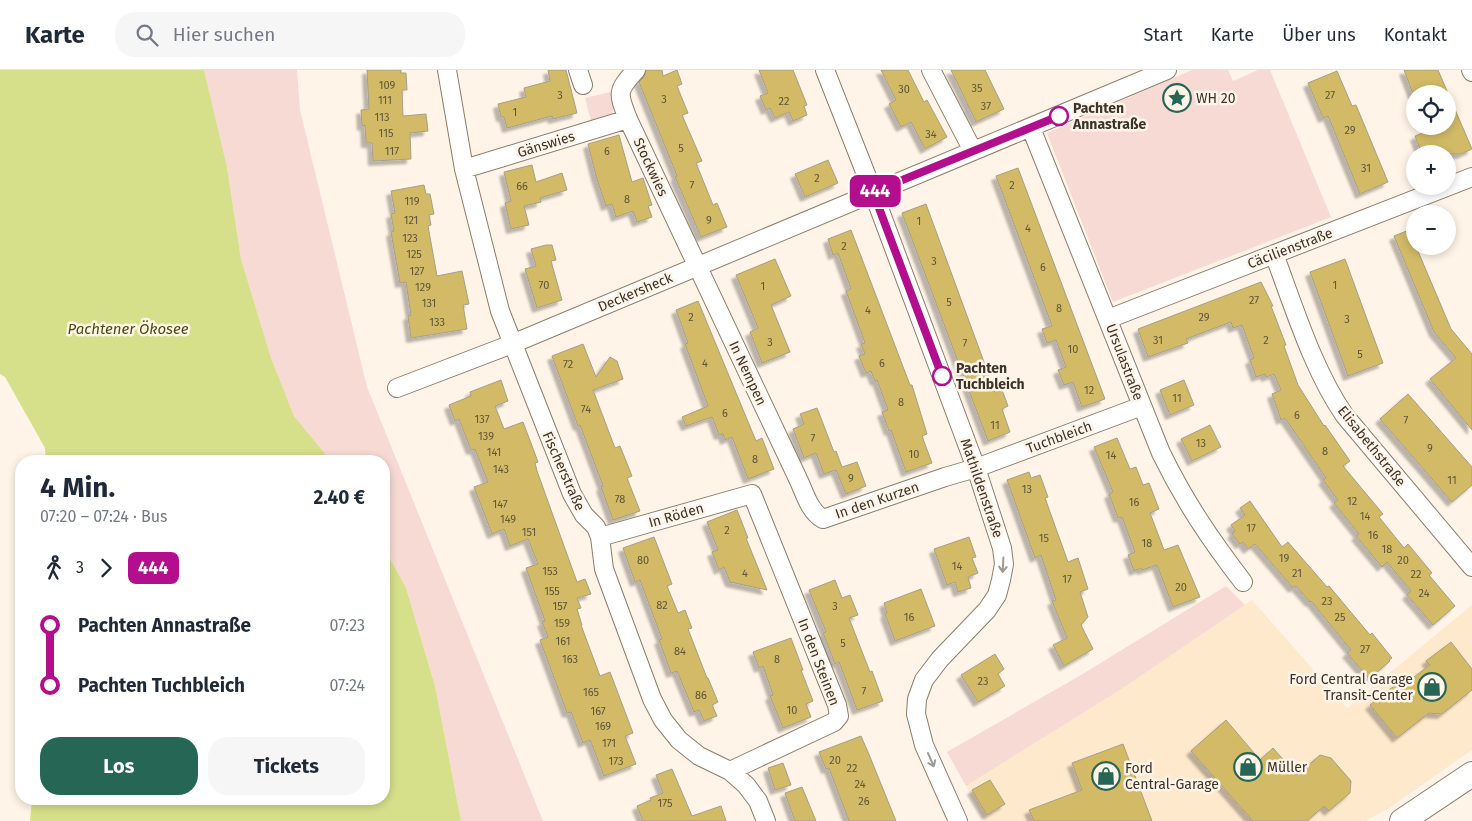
<!DOCTYPE html>
<html lang="de">
<head>
<meta charset="utf-8">
<style>
  :root { --surface:#fff; --page:#f6f6f7; --text:#1f2937; --muted:#747a83; --line:#e0e1e3; --accent:#256655 }
  body { margin:0; font-family:"Fira Sans",sans-serif; background:var(--page); color:var(--text); height:100vh; display:flex; flex-direction:column; font-size:19px; white-space:nowrap }
  * { box-sizing:border-box; margin:0 }
  p { font-size:16px; color:var(--muted) }
  .icon { flex:none; width:28px; height:28px; fill:none; stroke:currentColor; stroke-width:2; stroke-linecap:round; stroke-linejoin:round }
  .map { position:relative; flex:1; overflow:hidden }
  .details { position:absolute; left:15px; top:385px; width:375px; height:350px; display:flex; flex-direction:column; background:var(--surface); border-radius:20px; box-shadow:0 2px 8px #0003 }
  .details>* { flex:none }
  .badge { padding:0 10px; border-radius:8px; font-size:18px; line-height:32px }
  .controls { position:absolute; left:1406px; top:15px; display:grid; gap:10px }
  .controls a { display:grid; place-items:center; width:50px; height:50px; border-radius:50%; background:var(--surface); box-shadow:0 2px 8px #0003; font-size:25px }
  .map>.badge { position:absolute; translate:-50% -50%; box-shadow:0 0 0 2px #fff }
  .legs { display:flex; align-items:center; gap:8px; height:55px; padding:0 25px; font-size:16px }
  .legs p { margin-inline-start:auto }
  .headline { display:flex; align-items:center; justify-content:space-between; height:85px; padding:0 25px }
  h1 { font-size:28px; font-weight:700; line-height:38px }
  .cta { display:flex; gap:10px; margin-top:auto; padding:10px 25px }
  .cta a { flex:1; height:58px; border-radius:20px; background:var(--accent); color:#fff; font-size:20px; font-weight:700; line-height:58px; text-align:center }
  .cta a+a { background:var(--page); color:var(--text) }
  ul { padding:0 25px; list-style:none }
  li { display:flex; align-items:center; gap:18px; height:60px; font-size:19px }
  li i { display:grid; place-items:center; width:8px; height:100%; margin:0 6px; background:currentColor }
  li i::after { content:''; width:12px; height:12px; margin:-6px; border:4px solid; border-radius:50%; background:var(--surface) }
  li p { margin-inline-start:auto }
  li:first-child i { background:linear-gradient(#0000 50%,currentColor 0) }
  li:last-child i { background:linear-gradient(currentColor 50%,#0000 0) }
  header { display:flex; align-items:center; gap:30px; box-sizing:border-box; height:70px; padding:0 25px; background:var(--surface); border-bottom:1px solid var(--line) }
  header strong { font-size:24px }
  nav { display:flex; gap:28px; margin-inline-start:auto; font-size:18px }
  .search { width:350px; height:45px; background:var(--page); display:flex; align-items:center; gap:12px; box-sizing:border-box; padding:0 18px; border-radius:20px; color:var(--muted); font-size:19px }
  .map>svg:first-child { display:block }
</style>
</head>
<body>
<header>
<strong>Karte</strong>
<div class="search"><svg class="icon" aria-label="search" viewBox="0 0 24 24"><circle cx="10" cy="10" r="6"/><path d="M15 15l6 6"/></svg>Hier suchen</div>
<nav><a>Start</a><a>Karte</a><a>Über uns</a><a>Kontakt</a></nav>
</header>
<div class="map">
<svg width="1472" height="751" viewBox="0 0 1472 751">
  <defs>
    <filter id="shadow"><feDropShadow dx="-4.5" dy="4.5" stdDeviation="1" flood-color="#0004"/></filter>
  </defs>
  <rect width="100%" height="100%" fill="#fff4e7"/>
  <path fill="#ffe9cc" d="M1252,530L1347,638L1472,535V680L1389,738L1366,751H985L966,716L1120,620Z"/>
  <path fill="#f6dad3" d="M204,0H297L300,40L367,317L543,751H461L435,616L406,518L384,477V391H331L294,346L271,288L241,189L227,97Z
    M1192,0H1228L1233,11L1258,0H1270L1331,147L1113,232L1047,63Z
    M610,22L615,35L612,43L591,51L585,28Z
    M1226,516L1245,535L1120,620L966,716L947,682L1081,605Z"/>
  <path fill="#d6df8a" d="M0,0H204L227,97L241,189L271,288L294,346L331,391H46L45,378L5,307L0,304Z
    M384,477L406,518L435,616L461,751H30L32,729H384Z"/>
  <path fill="#d2ba66" stroke="#a69f87" filter="url(#shadow)" d="M367,0H401V3H406L407,20H402L403,46L426,44L428,61L410,63L411,89L373,91L372,73H366L365,55L362,56L361,40L369,39Z
    M548,0H566L577,43L553,49L552,46L507,58L504,47H501L498,34L526,27L524,18L550,11Z
    M646,0H662L663,6L677,0L682,14L677,16L688,43L682,45L702,91L696,93L713,135L717,133L727,157L701,167L675,107L677,106L639,12L644,7Z
    M759,0H793L807,35L804,36L807,45L793,51L789,42L775,48L770,38L766,40L760,26L768,23Z
    M881,0H908L924,32L927,30L947,67L925,79L911,52L901,57L889,34L896,30Z
    M951,0H985L1004,39L976,52Z
    M1404,0H1438L1472,79L1461,84H1422L1415,66L1440,56H1448V24H1413Z
    M1337,1L1352,36L1356,35L1388,112L1360,124L1328,46L1323,48L1308,13Z
    M619,65L632,112L643,108L652,135L648,136L652,147L637,152L633,141L616,147L612,134L606,136L596,106L588,74Z
    M828,90L838,113L805,127L795,104Z
    M532,95L536,112L562,103L567,120L540,128L541,132L524,136L529,155L511,159L505,133L511,131L504,102Z
    M1018,98L1105,329L1082,337L1073,312L1064,315L1058,300L1066,297L1056,270L1047,273L1042,259L1052,256L996,106Z
    M424,115L426,124H430L434,144L429,145L431,155L428,156L437,206L462,201L469,234L463,235L467,259L411,268L408,246L411,245L406,212L400,213L391,162L394,161L391,144L395,143L391,121Z
    M926,134L995,322L1002,320L1008,336L1002,339L1010,362L988,371L902,143Z
    M851,160L910,315H912L927,364L922,366L932,393L906,402L891,360L889,361L882,342L888,340L877,310L875,311L871,301L866,303L859,286L865,284L861,274L865,273L846,221L851,219L838,183L833,185L828,169Z
    M1409,160L1451,259L1472,284V360L1430,309L1456,288L1434,262L1394,166Z
    M546,175H552L556,190L551,191L562,230L537,238L525,199L536,196L531,179Z
    M775,189L791,226L771,235L790,282L762,293L750,262L758,258L736,205Z
    M1345,189L1383,293L1348,306L1310,202Z
    M1261,212L1273,236H1271L1286,275L1284,276L1298,315L1324,356L1325,355L1350,391L1343,396L1383,444L1379,447L1404,478L1408,474L1432,503L1429,505L1455,536L1433,555L1407,525L1411,521L1387,492L1382,497L1356,466L1359,464L1334,433L1338,430L1323,410L1326,408L1285,348L1281,350L1272,324L1281,320L1274,304L1266,307L1265,304L1256,307L1250,290L1254,288L1242,255L1233,258L1231,252L1186,269L1188,273L1148,287L1138,259Z
    M698,231L756,371L762,368L774,399L748,409L732,367L725,370L723,364L719,365L712,347L686,356L682,347L708,336L685,274L688,273L676,240Z
    M583,274L596,307L610,287L617,291L623,309L593,320L615,378L620,376L632,406L627,408L640,441L613,450L601,417L603,416L580,355L578,356L552,286Z
    M501,310L508,331L495,336L504,359L523,352L538,392L535,393L537,401L577,512L585,509L591,524L577,528L581,538L577,539L582,555H581L600,606L610,602L633,663L625,666L636,694L604,706L590,670L583,673L571,642L567,643L540,570L548,567L542,552L545,551L526,498L538,494L528,469L510,476L504,459L492,464L474,417L488,412L475,379L471,380L459,349L455,351L449,335L471,326L470,322Z
    M1184,310L1194,335L1170,345L1160,320Z
    M1408,324L1472,397V415L1452,432L1380,349Z
    M817,338L834,382L836,381L842,397L857,392L866,416L846,424L836,400L824,404L816,383L804,388L793,359L804,354L800,344Z
    M1210,355L1221,377L1192,391L1181,369Z
    M1117,368L1130,399L1136,397L1143,415L1149,413L1159,439L1150,443L1164,480L1178,475L1200,527L1173,537L1157,495L1142,500L1141,498L1134,501L1128,485L1135,482L1122,447L1118,448L1109,424L1113,422L1094,377Z
    M1029,402L1031,408L1040,405L1048,427L1045,428L1068,492L1078,488L1088,519L1080,522L1088,547L1081,555L1093,579L1064,596L1053,575L1067,568L1052,531L1056,530L1041,485L1035,488L1007,410Z
    M1250,431L1282,477L1288,472L1327,517L1329,516L1370,565L1372,563L1392,588L1389,590L1390,591L1369,609L1347,583L1351,580L1311,531L1310,532L1296,516L1293,518L1255,474L1248,479L1243,472L1240,474L1232,464L1235,461L1231,455L1245,445L1240,438Z
    M737,440L748,468H746L767,520L730,512L724,497L719,500L712,482L718,480L707,452Z
    M654,467L672,514L667,516L678,543L685,540L692,558L688,559L707,608H708L718,632L712,635L717,646L704,651L699,640L694,642L677,601L671,603L659,570L662,569L640,510L635,512L623,478Z
    M969,467L976,487L972,488L978,503L968,507L971,518L958,522L955,512L947,515L934,479Z
    M835,510L842,528L850,525L858,545L849,548L870,602L872,601L883,631L857,640L839,592L835,594L823,563L826,562L809,520Z
    M921,519L935,556L895,571L885,544L887,543L884,533Z
    M791,568L803,600H801L813,631L806,634L811,647L783,658L770,626L773,625L763,596L759,598L753,582Z
    M1451,572L1472,599V620L1442,644L1429,643L1397,668L1370,635L1403,609L1406,613L1430,595L1426,591Z
    M995,584L1004,599L998,604L1005,616L978,632L961,605Z
    M1226,650L1260,690L1273,678L1297,705L1320,685L1331,688L1351,711L1350,723L1329,741L1324,736L1307,751H1253L1191,681Z
    M861,666L868,682L896,751H849L829,698L826,699L819,682Z
    M1123,674L1152,751H1034L1029,740L1082,720L1072,693Z
    M783,693L791,715L775,720L768,698Z
    M672,699L692,746L721,736L726,751H643L637,736L651,730L650,728L663,723L656,705Z
    M990,710L1005,734L987,745L972,720Z
    M802,717L816,751H795L785,723Z"/>
  <g fill="none" stroke-linecap="round" stroke-linejoin="round">
    <defs>
      <path id="street" d="M447,0L464,99L500,241L572,424L584,445L596,457L600,467L604,499L652,629L663,650L679,670L699,686L730,701L746,715L758,731L766,751
        M578,0L583,15
        M636,0C616,22 618,23 628,49L799,411C805,424 810,442 823,449L945,407L976,398L1142,336
        M825,0L873,122L976,398L1002,478L1004,494L1001,510L997,525L987,540L940,589L924,610L917,629L916,644L924,675L958,751
        M931,0L973,81
        M1471,0L1472,2
        M1031,58L1161,383C1185,432 1210,469 1243,512
        M464,99L628,49
        M1274,184C1294,237 1313,300 1345,346L1472,497
        M1108,249L1472,107
        M397,318L512,274L1167,0
        M600,467L752,424L837,635L839,646L834,652L730,701"/>
      <path id="secondary" d="M1402,751L1472,704"/>
    </defs>
    <use href="#street" stroke="#8d7d69" stroke-width="20"/>
    <use href="#secondary" stroke="#8d7d69" stroke-width="26"/>
    <use href="#street" stroke="#fff" stroke-width="18"/>
    <use href="#secondary" stroke="#fff" stroke-width="24"/>
  </g>
  <defs><path id="oneway-shaft" d="M-6 0H5M1.5-3L5.5 0L1.5 3" fill="none" stroke-width="1.6" stroke-linecap="round" stroke-linejoin="round" transform="scale(1.25)"/></defs>
  <g stroke="#9c9a95">
    <use href="#oneway-shaft" transform="translate(1003 495) rotate(93)"/>
    <use href="#oneway-shaft" transform="translate(931 690) rotate(66)"/>
  </g>
  <g fill="none" stroke-linecap="round" stroke-linejoin="round">
    <defs>
      <path id="line-1" d="M942,306L873,122L1059,46"/>
    </defs>
    <use href="#line-1" stroke="#fff" stroke-width="11"/>
    <use href="#line-1" stroke="#b30e8e" stroke-width="8"/>
  </g>
  <defs>
    <symbol id="sight-ring" viewBox="-11 -11 22 22"><circle r="9.5" fill="#fff4e7" stroke="#256655" stroke-width="1.5"/><path d="M0-6L1.8-2.2L6-1.7L2.9 1.2L3.7 5.4L0 3.3L-3.7 5.4L-2.9 1.2L-6-1.7L-1.8-2.2Z" fill="#256655"/></symbol>
    <symbol id="shop-ring" viewBox="-11 -11 22 22"><circle r="9.5" fill="#fff4e7" stroke="#256655" stroke-width="1.5"/><path d="M-5-2.5h2.3a2.7 3.5 0 0 1 5.4 0H5L5.5 6h-11ZM-1.5-2.5h3a1.5 2.3 0 0 0-3 0Z" fill="#256655"/></symbol>
  </defs>
  <g fill-rule="evenodd">
    <use href="#sight-ring" x="1161" y="12" width="32" height="32"/>
    <use href="#shop-ring" x="1416" y="601" width="32" height="32"/>
    <use href="#shop-ring" x="1232" y="681" width="32" height="32"/>
    <use href="#shop-ring" x="1090" y="690" width="32" height="32"/>
  </g>
  <g fill="#fff" stroke="#b30e8e" stroke-width="2.5">
    <circle cx="1059" cy="46" r="9"/>
    <circle cx="942" cy="306" r="9"/>
  </g>
  <g text-anchor="middle" stroke-width="5" stroke-linejoin="round" paint-order="stroke">
    <g font-size="11" fill="#60563a">
      <text x="387" y="19">109</text>
      <text x="977" y="22">35</text>
      <text x="904" y="23">30</text>
      <text x="560" y="29">3</text>
      <text x="1330" y="29">27</text>
      <text x="664" y="33">3</text>
      <text x="385" y="34">111</text>
      <text x="784" y="35">22</text>
      <text x="986" y="40">37</text>
      <text x="515" y="46">1</text>
      <text x="382" y="51">113</text>
      <text x="1350" y="64">29</text>
      <text x="386" y="67">115</text>
      <text x="931" y="68">34</text>
      <text x="681" y="82">5</text>
      <text x="392" y="85">117</text>
      <text x="607" y="85">6</text>
      <text x="1366" y="102">31</text>
      <text x="817" y="112">2</text>
      <text x="692" y="119">7</text>
      <text x="1012" y="119">2</text>
      <text x="522" y="120">66</text>
      <text x="627" y="133">8</text>
      <text x="412" y="135">119</text>
      <text x="411" y="154">121</text>
      <text x="709" y="154">9</text>
      <text x="919" y="155">1</text>
      <text x="1028" y="162">4</text>
      <text x="410" y="172">123</text>
      <text x="844" y="180">2</text>
      <text x="414" y="188">125</text>
      <text x="934" y="195">3</text>
      <text x="1043" y="201">6</text>
      <text x="417" y="205">127</text>
      <text x="544" y="219">70</text>
      <text x="1335" y="219">1</text>
      <text x="763" y="220">1</text>
      <text x="423" y="221">129</text>
      <text x="1254" y="234">27</text>
      <text x="949" y="236">5</text>
      <text x="429" y="237">131</text>
      <text x="1059" y="242">8</text>
      <text x="868" y="244">4</text>
      <text x="691" y="251">2</text>
      <text x="1204" y="251">29</text>
      <text x="1347" y="253">3</text>
      <text x="437" y="256">133</text>
      <text x="1158" y="274">31</text>
      <text x="1266" y="274">2</text>
      <text x="770" y="276">3</text>
      <text x="965" y="277">7</text>
      <text x="1073" y="283">10</text>
      <text x="1360" y="288">5</text>
      <text x="705" y="297">4</text>
      <text x="882" y="297">6</text>
      <text x="568" y="298">72</text>
      <text x="1089" y="324">12</text>
      <text x="1177" y="332">11</text>
      <text x="901" y="336">8</text>
      <text x="586" y="343">74</text>
      <text x="725" y="347">6</text>
      <text x="1297" y="349">6</text>
      <text x="482" y="353">137</text>
      <text x="1406" y="354">7</text>
      <text x="995" y="359">11</text>
      <text x="486" y="370">139</text>
      <text x="813" y="372">7</text>
      <text x="1201" y="377">13</text>
      <text x="1430" y="382">9</text>
      <text x="1325" y="385">8</text>
      <text x="494" y="386">141</text>
      <text x="914" y="388">10</text>
      <text x="1111" y="389">14</text>
      <text x="755" y="393">8</text>
      <text x="501" y="403">143</text>
      <text x="851" y="412">9</text>
      <text x="1452" y="414">11</text>
      <text x="1027" y="423">13</text>
      <text x="620" y="433">78</text>
      <text x="1352" y="435">12</text>
      <text x="1134" y="436">16</text>
      <text x="500" y="438">147</text>
      <text x="1365" y="450">14</text>
      <text x="508" y="453">149</text>
      <text x="1251" y="462">17</text>
      <text x="727" y="464">2</text>
      <text x="529" y="466">151</text>
      <text x="1373" y="469">16</text>
      <text x="1044" y="472">15</text>
      <text x="1147" y="477">18</text>
      <text x="1387" y="483">18</text>
      <text x="1284" y="492">19</text>
      <text x="643" y="494">80</text>
      <text x="1403" y="494">20</text>
      <text x="957" y="500">14</text>
      <text x="550" y="505">153</text>
      <text x="745" y="507">4</text>
      <text x="1297" y="507">21</text>
      <text x="1416" y="508">22</text>
      <text x="1067" y="513">17</text>
      <text x="1181" y="521">20</text>
      <text x="552" y="525">155</text>
      <text x="1424" y="527">24</text>
      <text x="1327" y="535">23</text>
      <text x="662" y="539">82</text>
      <text x="560" y="540">157</text>
      <text x="835" y="540">3</text>
      <text x="909" y="551">16</text>
      <text x="1340" y="551">25</text>
      <text x="562" y="557">159</text>
      <text x="563" y="575">161</text>
      <text x="843" y="577">5</text>
      <text x="1365" y="583">27</text>
      <text x="680" y="585">84</text>
      <text x="570" y="593">163</text>
      <text x="777" y="593">8</text>
      <text x="983" y="615">23</text>
      <text x="864" y="625">7</text>
      <text x="591" y="626">165</text>
      <text x="701" y="629">86</text>
      <text x="792" y="644">10</text>
      <text x="598" y="645">167</text>
      <text x="603" y="660">169</text>
      <text x="609" y="677">171</text>
      <text x="835" y="694">20</text>
      <text x="616" y="695">173</text>
      <text x="852" y="702">22</text>
      <text x="860" y="718">24</text>
      <text x="864" y="735">26</text>
      <text x="665" y="737">175</text>
    </g>
    <g font-size="14" fill="#3a342b" stroke="#fff4e7" text-anchor="start">
      <text x="1196" y="33">WH 20</text>
      <text x="1413" y="614" text-anchor="end">Ford Central Garage<tspan x="1413" dy="16">Transit-Center</tspan></text>
      <text x="1267" y="702">Müller</text>
      <text x="1125" y="703">Ford<tspan x="1125" dy="16">Central-Garage</tspan></text>
    </g>
    <g font-size="14" font-weight="bold" fill="#3a342b" stroke="#fff4e7" text-anchor="start">
      <text x="1073" y="43">Pachten<tspan x="1073" dy="16">Annastraße</tspan></text>
      <text x="956" y="303">Pachten<tspan x="956" dy="16">Tuchbleich</tspan></text>
    </g>
    <g font-size="14" fill="#3a342b" stroke="#fff4e7">
      <text transform="translate(546 74) rotate(-17)" y="5">Gänswies</text>
      <text transform="translate(651 97) rotate(65)" y="5">Stockwies</text>
      <text transform="translate(1290 178) rotate(-21)" y="5">Cäcilienstraße</text>
      <text transform="translate(635 222) rotate(-23)" y="5">Deckersheck</text>
      <text transform="translate(1125 292) rotate(69)" y="5">Ursulastraße</text>
      <text transform="translate(748 303) rotate(65)" y="5">In Nempen</text>
      <text transform="translate(1059 367) rotate(-20)" y="5">Tuchbleich</text>
      <text transform="translate(1372 376) rotate(51)" y="5">Elisabethstraße</text>
      <text transform="translate(564 401) rotate(66)" y="5">Fischerstraße</text>
      <text transform="translate(982 418) rotate(71)" y="5">Mathildenstraße</text>
      <text transform="translate(877 430) rotate(-19)" y="5">In den Kurzen</text>
      <text transform="translate(676 445) rotate(-16)" y="5">In Röden</text>
      <text transform="translate(819 592) rotate(69)" y="5">In den Steinen</text>
    </g>
    <g font-size="15" font-style="italic" fill="#484d0d" stroke="#fff4e7">
      <text x="128" y="264">Pachtener Ökosee</text>
    </g>
  </g>
</svg>
<div class="controls">
<a><svg class="icon" aria-label="locate" viewBox="0 0 24 24"><circle cx="12" cy="12" r="6"/><path d="M12 2v4M12 18v4M2 12h4M18 12h4"/></svg></a>
<a>+</a>
<a>−</a>
</div>
<b class="badge" style="left:875px;top:121px;background:#b30e8e;color:#fff">444</b>
<section class="details">
<div class="headline"><div><h1>4 Min.</h1><p>07:20 – 07:24 · Bus</p></div><b>2.40 €</b></div>
<div class="legs"><svg class="icon" aria-label="walk" viewBox="0 0 24 24"><circle cx="13" cy="4" r="2"/><path d="M13 8l-2 6 4 7M11 14l-3 7M7 12l3-4h3l4 4"/></svg>3<svg class="icon" aria-label="forward" viewBox="0 0 24 24"><path d="M9 5l7 7-7 7"/></svg><b class="badge" style="background:#b30e8e;color:#fff">444</b></div>
<ul>
<li><i style="color:#b30e8e"></i><b>Pachten Annastraße</b><p>07:23</p></li>
<li><i style="color:#b30e8e"></i><b>Pachten Tuchbleich</b><p>07:24</p></li>
</ul>
<div class="cta"><a>Los</a><a>Tickets</a></div>
</section>
</div>
</body>
</html>
